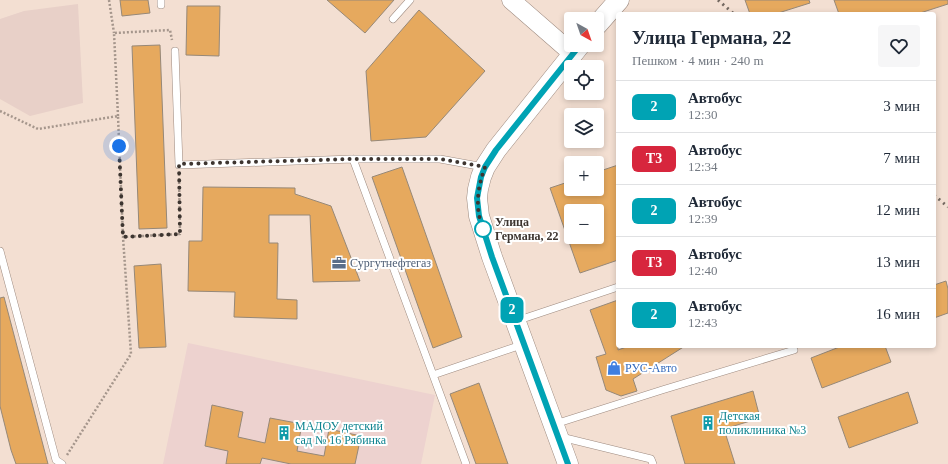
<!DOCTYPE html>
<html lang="ru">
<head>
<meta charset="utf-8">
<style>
  :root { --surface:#fff; --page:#f6f6f7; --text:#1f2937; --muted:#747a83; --line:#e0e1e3 }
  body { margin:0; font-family:Georgia,serif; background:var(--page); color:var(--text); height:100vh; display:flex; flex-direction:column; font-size:15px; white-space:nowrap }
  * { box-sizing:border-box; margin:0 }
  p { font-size:13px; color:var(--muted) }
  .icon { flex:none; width:22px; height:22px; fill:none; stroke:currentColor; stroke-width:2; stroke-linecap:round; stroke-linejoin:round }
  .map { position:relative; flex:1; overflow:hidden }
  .drawer { position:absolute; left:616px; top:12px; width:320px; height:336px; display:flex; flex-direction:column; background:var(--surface); border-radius:4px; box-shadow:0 2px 6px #0003 }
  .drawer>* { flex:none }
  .badge { padding:0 8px; border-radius:6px; font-size:14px; line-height:26px }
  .needle { width:26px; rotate:140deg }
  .controls { position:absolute; left:564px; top:12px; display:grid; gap:8px }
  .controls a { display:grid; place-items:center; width:40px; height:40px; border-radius:4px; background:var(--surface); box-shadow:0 2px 6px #0003; font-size:20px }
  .you { position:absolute; width:20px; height:20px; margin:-10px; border:3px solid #fff; border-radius:50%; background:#1a73e8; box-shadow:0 0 0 6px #1a73e833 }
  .map>.badge { position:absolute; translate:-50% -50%; box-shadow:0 0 0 2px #fff }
  .round { display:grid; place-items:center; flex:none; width:42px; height:42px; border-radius:4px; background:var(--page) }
  .overview { display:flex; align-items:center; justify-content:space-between; height:68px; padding:0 16px }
  h1 { font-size:19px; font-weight:600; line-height:30px }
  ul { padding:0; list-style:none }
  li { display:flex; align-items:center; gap:12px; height:52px; padding:0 16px; border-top:1px solid var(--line) }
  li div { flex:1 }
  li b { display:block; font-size:15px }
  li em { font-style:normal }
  li .badge { min-width:44px; font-weight:700; text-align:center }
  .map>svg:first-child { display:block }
</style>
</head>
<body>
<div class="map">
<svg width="948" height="464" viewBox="0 0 948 464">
  <rect width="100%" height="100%" fill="#f3dfd2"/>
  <path fill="#e8d0c8" d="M78,4L83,103L30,116L0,99V19L24,11Z"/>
  <path fill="#edd2cf" d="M188,343L435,395L421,464H163Z"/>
  <path fill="#e6a95e" stroke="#968878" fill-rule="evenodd" d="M120,0H148L150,13L122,16Z
    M327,0H394L365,33Z
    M745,0H809L810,3L775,14H750Z
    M834,0H948V4L917,14H839Z
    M187,6H220L219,56L186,55Z
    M419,10L485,71L426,137L371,141L366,71Z
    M160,45L167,228L139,229L132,46Z
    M618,165V260L580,273L550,188L571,181V189H597V172ZM571,211H597V237H571Z
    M402,167L462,337L433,348L372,177Z
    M203,187L295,188V194L331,206L360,281L313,282L310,215H269V243H278L277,299L297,300V319L234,317L235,292L188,291L189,241H202Z
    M161,264L166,347L139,348L134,266Z
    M946,281L948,289V313L934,318V285Z
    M4,297L48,464H16L11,450L0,406V298Z
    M618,300V350L629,346H685L633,379L637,391L621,396L606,390L596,357L606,354L590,310Z
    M842,346H885L891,362L822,388L811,358Z
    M479,383L508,464H476L450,394Z
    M753,391L760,418L724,429L735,464H685L671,416Z
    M908,392L918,423L849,448L838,417Z
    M212,405L243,412L238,437L265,443L270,418L302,424L297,451L324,456L329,429L361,436L355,464H291L262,458L260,464H226L228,451L205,446Z"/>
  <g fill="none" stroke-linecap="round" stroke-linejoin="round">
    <defs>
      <path id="service" d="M161,0V5
        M393,19L410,0
        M175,51L179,165L353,159H440L484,167
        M353,159L466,464
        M0,251L56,460L62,464
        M516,321L618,287
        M433,375L524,344
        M555,424L662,390L794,350
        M561,437L651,459L653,464"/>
      <path id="tertiary" d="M511,0L573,54"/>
      <path id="secondary" d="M597,25L619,0
        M568,464L492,257L479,216L477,198L478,189L481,177L485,167L496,150L580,45"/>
    </defs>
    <use href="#service" stroke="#9e8b80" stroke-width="8"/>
    <use href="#tertiary" stroke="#9e8b80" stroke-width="19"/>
    <use href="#secondary" stroke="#9e8b80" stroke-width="21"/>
    <path stroke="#a5968c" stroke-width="2.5" stroke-dasharray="2 2" stroke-linecap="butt" d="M109,0L114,33
      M0,111L38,129L118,116L123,237
      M118,116L114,33L170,30L172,40
      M67,455L131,354L123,237L180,234L179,175"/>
    <use href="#service" stroke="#fff" stroke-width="7"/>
    <use href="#tertiary" stroke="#fff" stroke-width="18"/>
    <use href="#secondary" stroke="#fff" stroke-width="20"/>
    <path stroke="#736860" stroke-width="3" stroke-dasharray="2 4" stroke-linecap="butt" d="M718,0L734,14
      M934,195L948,207"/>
  </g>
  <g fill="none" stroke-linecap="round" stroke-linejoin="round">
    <defs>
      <path id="line" d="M568,464L492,257L479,216L477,198L481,177L485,167L496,150L580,45"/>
    </defs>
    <use href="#line" stroke="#fff" stroke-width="9"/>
    <use href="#line" stroke="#00a3b4" stroke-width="6"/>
    <path stroke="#3d3530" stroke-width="4" stroke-dasharray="0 7.2" d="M119,146L123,237L180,234L179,164L353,159H440L485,167C477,189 475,208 483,229"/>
  </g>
  <defs>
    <symbol id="office-bare" viewBox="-9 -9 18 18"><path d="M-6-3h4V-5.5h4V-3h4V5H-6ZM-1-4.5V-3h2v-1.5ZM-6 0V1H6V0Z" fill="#5c6f8a" stroke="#fff" stroke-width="2.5" paint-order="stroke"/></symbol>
    <symbol id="shop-bare" viewBox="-9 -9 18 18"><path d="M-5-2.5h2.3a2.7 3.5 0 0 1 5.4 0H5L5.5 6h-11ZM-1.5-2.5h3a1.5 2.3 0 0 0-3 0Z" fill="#3f7fe0" stroke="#fff" stroke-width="2.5" paint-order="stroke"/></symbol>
    <symbol id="building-bare" viewBox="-9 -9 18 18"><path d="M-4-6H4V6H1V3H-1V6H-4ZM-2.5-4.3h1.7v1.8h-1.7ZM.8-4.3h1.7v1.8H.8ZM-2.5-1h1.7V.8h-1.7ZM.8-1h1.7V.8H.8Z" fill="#0f9aa8" stroke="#fff" stroke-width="2.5" paint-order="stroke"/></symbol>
  </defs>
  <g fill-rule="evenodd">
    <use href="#office-bare" x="329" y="253" width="20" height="20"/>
    <use href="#shop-bare" x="604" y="358" width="20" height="20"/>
    <use href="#building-bare" x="698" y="413" width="20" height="20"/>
    <use href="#building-bare" x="274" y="423" width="20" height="20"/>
  </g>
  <circle fill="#fff" stroke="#00a3b4" stroke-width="2" cx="483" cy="229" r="8"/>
  <g text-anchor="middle" stroke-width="4" stroke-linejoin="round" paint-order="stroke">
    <g font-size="12" font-weight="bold" fill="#3d3530" stroke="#fff" text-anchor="start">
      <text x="495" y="226">Улица<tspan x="495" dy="14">Германа, 22</tspan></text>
    </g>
    <g font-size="12" fill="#4e5e75" stroke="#fff" text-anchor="start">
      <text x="350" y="267">Сургутнефтегаз</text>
    </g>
    <g font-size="12" fill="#366cbe" stroke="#fff" text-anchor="start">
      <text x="625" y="372">РУС-Авто</text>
    </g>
    <g font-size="12" fill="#0d838f" stroke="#fff" text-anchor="start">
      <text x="719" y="420">Детская<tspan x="719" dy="14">поликлиника №3</tspan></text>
      <text x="295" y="430">МАДОУ детский<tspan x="295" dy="14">сад № 16 Рябинка</tspan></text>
    </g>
  </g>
</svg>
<div class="controls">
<a><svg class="needle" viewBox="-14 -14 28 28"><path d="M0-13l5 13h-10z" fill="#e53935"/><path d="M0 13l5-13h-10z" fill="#747a83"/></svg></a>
<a><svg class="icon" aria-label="locate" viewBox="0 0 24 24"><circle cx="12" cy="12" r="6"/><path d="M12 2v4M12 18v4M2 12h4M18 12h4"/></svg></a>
<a><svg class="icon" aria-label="layers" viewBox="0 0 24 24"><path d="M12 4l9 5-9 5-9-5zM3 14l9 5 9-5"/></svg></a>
<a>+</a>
<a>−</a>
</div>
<div class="you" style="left:119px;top:146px"></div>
<b class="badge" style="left:512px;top:310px;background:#00a3b4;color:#fff">2</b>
<section class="drawer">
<div class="overview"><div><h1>Улица Германа, 22</h1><p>Пешком · 4 мин · 240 m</p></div><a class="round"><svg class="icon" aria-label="heart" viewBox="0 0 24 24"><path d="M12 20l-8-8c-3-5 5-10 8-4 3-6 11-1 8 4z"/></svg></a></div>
<ul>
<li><span class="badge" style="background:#00a3b4;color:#fff">2</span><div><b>Автобус</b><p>12:30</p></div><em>3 мин</em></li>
<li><span class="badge" style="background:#d7263d;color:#fff">Т3</span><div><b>Автобус</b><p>12:34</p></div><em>7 мин</em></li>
<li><span class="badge" style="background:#00a3b4;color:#fff">2</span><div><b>Автобус</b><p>12:39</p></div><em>12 мин</em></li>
<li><span class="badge" style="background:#d7263d;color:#fff">Т3</span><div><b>Автобус</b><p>12:40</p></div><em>13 мин</em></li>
<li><span class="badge" style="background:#00a3b4;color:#fff">2</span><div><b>Автобус</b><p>12:43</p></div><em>16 мин</em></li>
</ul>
</section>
</div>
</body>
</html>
